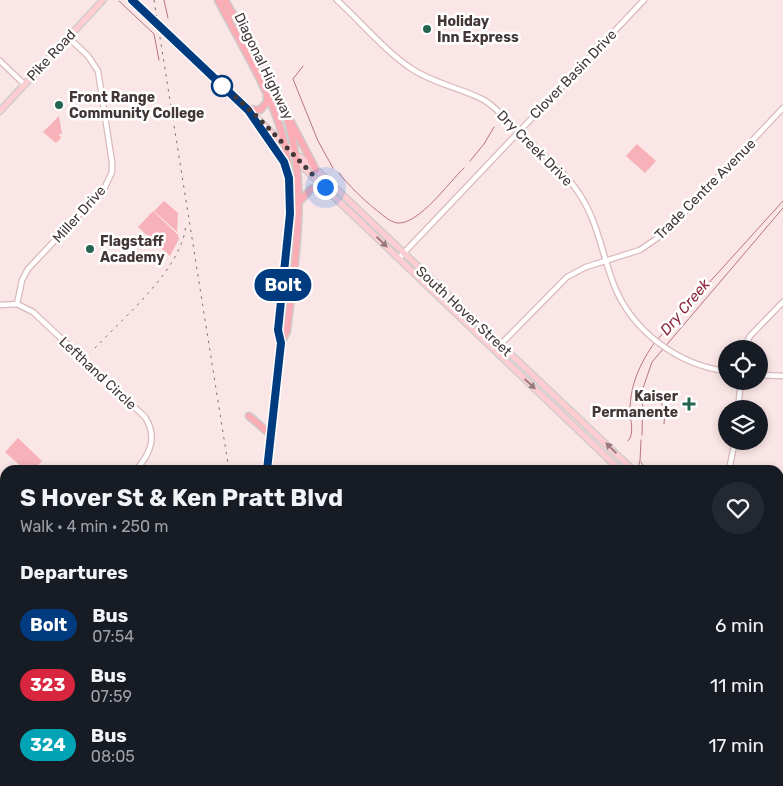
<!DOCTYPE html>
<html lang="en">
<head>
<meta charset="utf-8">
<style>
  :root { --surface:#171b24; --page:#242831; --text:#f1f3f6; --muted:#9ea1a6 }
  body { margin:0; font-family:Rubik,sans-serif; background:var(--page); color:var(--text); height:100vh; display:flex; flex-direction:column; font-size:19px; white-space:nowrap }
  * { box-sizing:border-box; margin:0 }
  p { font-size:16px; color:var(--muted) }
  .icon { flex:none; width:28px; height:28px; fill:none; stroke:currentColor; stroke-width:2; stroke-linecap:round; stroke-linejoin:round }
  .map { position:relative; flex:1; overflow:hidden }
  .drawer { position:absolute; left:0px; top:465px; width:784px; height:321px; display:flex; flex-direction:column; background:var(--surface); border-radius:15px 15px 0 0; box-shadow:0 2px 8px #0003 }
  .drawer>* { flex:none }
  .badge { padding:0 10px; border-radius:16px; font-size:18px; line-height:32px }
  .tools { position:absolute; left:718px; top:340px; display:grid; gap:10px }
  .tools a { display:grid; place-items:center; width:50px; height:50px; border-radius:50%; background:var(--surface); box-shadow:0 2px 8px #0003; font-size:25px }
  .you { position:absolute; width:25px; height:25px; margin:-12px; border:4px solid #fff; border-radius:50%; background:#1a73e8; box-shadow:0 0 0 8px #1a73e833 }
  .map>.badge { position:absolute; translate:-50% -50%; box-shadow:0 0 0 2px #fff }
  h2 { padding:0 20px; font-size:19px; line-height:45px }
  .round { display:grid; place-items:center; flex:none; width:52px; height:52px; border-radius:26px; background:var(--page) }
  .summary { display:flex; align-items:center; justify-content:space-between; height:85px; padding:0 20px }
  h1 { font-size:24px; font-weight:700; line-height:38px }
  ul { padding:0; list-style:none }
  li { display:flex; align-items:center; gap:15px; height:60px; padding:0 20px }
  li div { flex:1 }
  li b { display:block; font-size:19px }
  li em { font-style:normal }
  li .badge { min-width:55px; font-weight:700; text-align:center }
  .map>svg:first-child { display:block }
</style>
</head>
<body>
<div class="map">
<svg width="783" height="786" viewBox="0 0 783 786">
  <rect width="100%" height="100%" fill="#fbe6e7"/>
  <path fill="#f6b2b8" d="M59,116L62,134H59L61,138L56,143L43,132Z
    M637,144L656,161L645,173L626,156Z
    M164,201L178,213L177,232L154,211Z
    M153,211L178,235L179,239L170,256L138,227Z
    M18,438L42,461L34,470H25L5,452Z
    M5,512V598L0,594V518Z
    M0,618L5,623V640L0,645Z
    M782,635L783,786H636L640,781H779V639Z
    M0,675L5,680V770L0,776Z"/>
  <g fill="none" stroke-linecap="round" stroke-linejoin="round">
    <path stroke="#b6757c" stroke-width="1" d="M164,0L168,18
      M119,1L154,34L159,60
      M303,66L293,79L318,141L333,168
      M470,161L484,144L494,127
      M339,173C350,187 362,198 375,209C382,214 388,221 397,223C419,225 449,182 464,168
      M658,339L783,201
      M661,402L665,412L664,424
      M642,435L643,388L652,362L783,208
      M628,441C635,434 630,420 630,411C630,385 640,363 655,342
      M641,462L646,470
      M637,470L640,461L641,440
      M779,595L783,598
      M382,786L391,781"/>
    <defs>
      <path id="minor" d="M337,0C360,21 387,53 412,69C433,83 460,88 482,99C496,106 507,121 519,132C537,149 557,165 573,185C598,217 600,249 614,285C632,331 678,365 726,371
        M0,61L24,84
        M399,258L644,0
        M17,304L22,280L28,269L105,187L112,172V162L98,71L88,56L68,37
        M0,305L17,304L33,312L145,417C158,437 150,454 136,470
        M500,345L567,277L586,267L640,250L666,232L783,108
        M744,349L750,336L783,302
        M759,375L783,376
        M738,409L741,381
        M729,470L735,441
        M0,490L5,494
        M115,781L120,786
        M406,781L407,786
        M30,786L34,781
        M101,786L106,781
        M188,786L192,781
        M505,786V785"/>
      <path id="major" d="M132,0L243,105
        M0,111L103,0
        M253,115L294,153L309,163L633,470
        M296,157L304,168L620,470
        M779,617L783,612
        M779,630L783,626
        M627,786L632,781"/>
      <path id="highway" d="M218,0C239,41 267,86 281,130C300,194 285,265 278,330L281,343L267,470
        M225,0C245,37 273,74 286,115C309,185 295,260 287,331L281,343
        M240,103L249,109L260,110L267,102V95
        M248,110L286,167
        M291,122L316,170
        M299,202L311,189L325,187
        M249,416L271,435
        M299,781L300,786"/>
    </defs>
    <use href="#minor" stroke="#dbb9bb" stroke-width="7"/>
    <use href="#major" stroke="#cecbcb" stroke-width="8"/>
    <use href="#highway" stroke="#cecbcb" stroke-width="9"/>
    <use href="#minor" stroke="#fff" stroke-width="4.5"/>
    <use href="#major" stroke="#fdcdd2" stroke-width="5.5"/>
    <use href="#highway" stroke="#fbacb4" stroke-width="6"/>
    <path stroke="#7f7071" stroke-width="1" stroke-dasharray="2.5 5" stroke-linecap="butt" d="M154,0L229,470
      M95,348C125,316 184,267 186,223
      M277,781L278,786"/>
  </g>
  <defs><path id="oneway-solid" d="M-6-.8H1V-3.2L6.5 0L1 3.2V.8H-6Z" transform="scale(1.25)"/></defs>
  <g fill="#977a7d">
    <use href="#oneway-solid" transform="translate(382 242) rotate(44)"/>
    <use href="#oneway-solid" transform="translate(530 384) rotate(43)"/>
    <use href="#oneway-solid" transform="translate(611 448) rotate(-136)"/>
  </g>
  <g fill="none" stroke-linecap="round" stroke-linejoin="round">
    <defs>
      <path id="line" d="M132,0L248,110L284,162L289,178L290,214L278,330L281,343L267,470"/>
    </defs>
    <use href="#line" stroke="#fff" stroke-width="11"/>
    <use href="#line" stroke="#003b80" stroke-width="8"/>
    <path stroke="#433637" stroke-width="5" stroke-dasharray="0 9" d="M222,86C260,115 291,154 325,187"/>
  </g>
  <g fill="#256451" stroke="#fff" stroke-width="2">
    <circle cx="427" cy="29" r="5"/>
    <circle cx="59" cy="105" r="5"/>
    <circle cx="90" cy="249" r="5"/>
    <path d="M686.5 396.5h5v5h5v5h-5v5h-5v-5h-5v-5h5z"/>
  </g>
  <circle fill="#fff" stroke="#003b80" stroke-width="2.5" cx="222" cy="86" r="10"/>
  <g text-anchor="middle" stroke-width="5" stroke-linejoin="round" paint-order="stroke">
    <g font-size="14" font-weight="bold" fill="#433637" stroke="#fff" text-anchor="start">
      <text x="437" y="26">Holiday<tspan x="437" dy="16">Inn Express</tspan></text>
      <text x="69" y="102">Front Range<tspan x="69" dy="16">Community College</tspan></text>
      <text x="100" y="246">Flagstaff<tspan x="100" dy="16">Academy</tspan></text>
      <text x="678" y="401" text-anchor="end">Kaiser<tspan x="678" dy="16">Permanente</tspan></text>
    </g>
    <g font-size="14" fill="#433637" stroke="#fff">
      <text transform="translate(51 55) rotate(-47)" y="5">Pike Road</text>
      <text transform="translate(264 66) rotate(64)" y="5">Diagonal Highway</text>
      <text transform="translate(573 74) rotate(-46)" y="5">Clover Basin Drive</text>
      <text transform="translate(535 148) rotate(45)" y="5">Dry Creek Drive</text>
      <text transform="translate(705 189) rotate(-45)" y="5">Trade Centre Avenue</text>
      <text transform="translate(79 214) rotate(-48)" y="5">Miller Drive</text>
      <text transform="translate(464 311) rotate(43)" y="5">South Hover Street</text>
      <text transform="translate(98 373) rotate(43)" y="5">Lefthand Circle</text>
    </g>
    <g font-size="15" font-style="italic" fill="#8d273b" stroke="#fff">
      <text transform="translate(685 307) rotate(-50)" y="5">Dry Creek</text>
    </g>
  </g>
</svg>
<div class="tools">
<a><svg class="icon" aria-label="locate" viewBox="0 0 24 24"><circle cx="12" cy="12" r="6"/><path d="M12 2v4M12 18v4M2 12h4M18 12h4"/></svg></a>
<a><svg class="icon" aria-label="layers" viewBox="0 0 24 24"><path d="M12 4l9 5-9 5-9-5zM3 14l9 5 9-5"/></svg></a>
</div>
<div class="you" style="left:325px;top:187px"></div>
<b class="badge" style="left:283px;top:285px;background:#003b80;color:#fff">Bolt</b>
<section class="drawer">
<div class="summary"><div><h1>S Hover St &amp; Ken Pratt Blvd</h1><p>Walk · 4 min · 250 m</p></div><a class="round"><svg class="icon" aria-label="heart" viewBox="0 0 24 24"><path d="M12 20l-8-8c-3-5 5-10 8-4 3-6 11-1 8 4z"/></svg></a></div>
<h2>Departures</h2>
<ul>
<li><span class="badge" style="background:#003b80;color:#fff">Bolt</span><div><b>Bus</b><p>07:54</p></div><em>6 min</em></li>
<li><span class="badge" style="background:#d7263d;color:#fff">323</span><div><b>Bus</b><p>07:59</p></div><em>11 min</em></li>
<li><span class="badge" style="background:#00a3b4;color:#fff">324</span><div><b>Bus</b><p>08:05</p></div><em>17 min</em></li>
</ul>
</section>
</div>
</body>
</html>
